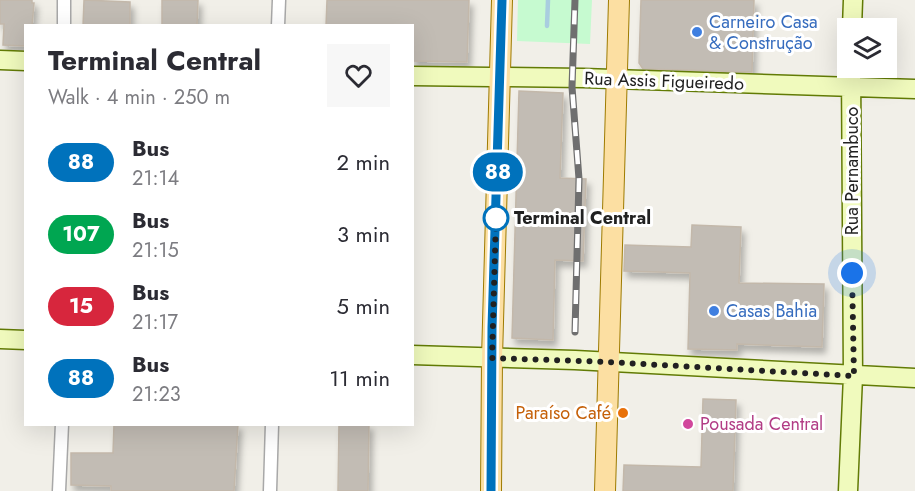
<!DOCTYPE html>
<html lang="en">
<head>
<meta charset="utf-8">
<style>
  :root { --surface:#fff; --page:#f7f7f7; --text:#2b2b33; --muted:#7c7c81 }
  body { margin:0; font-family:Jost,sans-serif; background:var(--page); color:var(--text); height:100vh; display:flex; flex-direction:column; font-size:22px; white-space:nowrap }
  * { box-sizing:border-box; margin:0 }
  p { font-size:20px; color:var(--muted) }
  .icon { flex:none; width:33px; height:33px; fill:none; stroke:currentColor; stroke-width:2; stroke-linecap:round; stroke-linejoin:round }
  .map { position:relative; flex:1; overflow:hidden }
  .side { position:absolute; left:24px; top:24px; width:390px; height:402px; display:flex; flex-direction:column; background:var(--surface); border-radius:0px; box-shadow:0 6px 24px #0002 }
  .side>* { flex:none }
  .badge { padding:0 12px; border-radius:20px; font-size:21px; line-height:39px }
  .buttons { position:absolute; left:837px; top:18px; display:grid; gap:12px }
  .buttons a { display:grid; place-items:center; width:60px; height:60px; border-radius:0px; background:var(--surface); box-shadow:0 6px 24px #0002; font-size:30px }
  .you { position:absolute; width:30px; height:30px; margin:-15px; border:4px solid #fff; border-radius:50%; background:#1a73e8; box-shadow:0 0 0 9px #1a73e833 }
  .map>.badge { position:absolute; translate:-50% -50%; box-shadow:0 0 0 3px #fff }
  .round { display:grid; place-items:center; flex:none; width:63px; height:63px; border-radius:0px; background:var(--page) }
  .head { display:flex; align-items:center; justify-content:space-between; height:102px; padding:0 24px }
  h1 { font-size:28px; font-weight:700; line-height:45px }
  ul { padding:0; list-style:none }
  li { display:flex; align-items:center; gap:18px; height:72px; padding:0 24px }
  li div { flex:1 }
  li b { display:block; font-size:22px }
  li em { font-style:normal }
  li .badge { min-width:66px; font-weight:700; text-align:center }
  .map>svg:first-child { display:block }
</style>
</head>
<body>
<div class="map">
<svg width="915" height="491" viewBox="0 0 915 491">
  <defs>
    <filter id="shadow"><feDropShadow dx="3.5" dy="6" stdDeviation="3" flood-color="#0004"/></filter>
  </defs>
  <rect width="100%" height="100%" fill="#f1efe8"/>
  <path fill="#c6fad0" d="M518,0H592L590,44L517,41Z"/>
  <g fill="none" stroke-linecap="round" stroke-linejoin="round">
    <path stroke="#a9cddf" stroke-width="4.5" d="M547,26L548,0"/>
  </g>
  <path fill="#c2bcb4" stroke="#c3b8aa" stroke-width="1.5" filter="url(#shadow)" d="M0,0H32V3H34L32,26H26V46L3,45L4,24H0Z
    M84,0L130,2V26H83Z
    M162,0H198L197,26H162Z
    M327,0H469L467,62L412,61V26H326Z
    M641,0H754L752,72L643,69L639,63Z
    M519,91L563,93L560,178L586,179L583,261L555,260L553,340L512,338Z
    M692,225L741,227L739,283L824,284L822,347L737,344V350L688,349L690,273L624,271L625,245L691,247Z
    M703,399L736,400L733,491H623L624,465L701,467Z
    M114,424H238L234,491H111V486L71,485V453H113Z
    M339,424H369L368,491H338Z"/>
  <g fill="none" stroke-linecap="round" stroke-linejoin="round">
    <defs>
      <path id="street" d="M64,26V0
        M278,26L279,0
        M59,491L62,424
        M270,491L272,424"/>
      <path id="secondary" d="M852,28L853,0
        M0,60L26,61
        M412,76L583,78L915,89
        M0,339L26,340
        M412,355L575,360L915,378
        M848,491L853,376L851,68"/>
      <path id="primary" d="M491,491L492,358L502,0
        M605,491L619,0"/>
    </defs>
    <use href="#street" stroke="#a8a8a8" stroke-width="15"/>
    <use href="#secondary" stroke="#627b05" stroke-width="21"/>
    <use href="#primary" stroke="#9e7b00" stroke-width="22"/>
    <use href="#street" stroke="#fff" stroke-width="12"/>
    <use href="#secondary" stroke="#f0fabd" stroke-width="18"/>
    <use href="#primary" stroke="#fcdfa2" stroke-width="20"/>
    <defs>
      <path id="rail" d="M575,332L579,179L572,87L575,0"/>
    </defs>
    <use href="#rail" stroke="#6f6f6f" stroke-width="7"/>
    <use href="#rail" stroke="#fff" stroke-width="4.5" stroke-dasharray="14" stroke-linecap="butt"/>
  </g>
  <g fill="none" stroke-linecap="round" stroke-linejoin="round">
    <defs>
      <path id="line" d="M491,491L492,328L502,0"/>
    </defs>
    <use href="#line" stroke="#fff" stroke-width="14"/>
    <use href="#line" stroke="#0072bc" stroke-width="9"/>
    <path stroke="#212121" stroke-width="6" stroke-dasharray="0 10.8" d="M496,218L492,358L608,362L854,376L852,273"/>
  </g>
  <g fill="#3f7fe0" stroke="#fff" stroke-width="2">
    <circle cx="697" cy="32" r="6"/>
    <circle cx="714" cy="311" r="6"/>
  </g>
  <circle fill="#fff" stroke="#0072bc" stroke-width="3" cx="496" cy="218" r="12"/>
  <circle fill="#e8710a" stroke="#fff" stroke-width="2" cx="623" cy="413" r="6"/>
  <circle fill="#d1479c" stroke="#fff" stroke-width="2" cx="688" cy="424" r="6"/>
  <g text-anchor="middle" stroke-width="6" stroke-linejoin="round" paint-order="stroke">
    <g font-size="18" fill="#366cbe" stroke="#fff" text-anchor="start">
      <text x="709" y="28">Carneiro Casa<tspan x="709" dy="21">&amp; Construção</tspan></text>
      <text x="726" y="317">Casas Bahia</text>
    </g>
    <g font-size="18" fill="#212121" stroke="#fff">
      <text transform="translate(664 81) rotate(2)" y="6">Rua Assis Figueiredo</text>
      <text transform="translate(852 171) rotate(-90)" y="6">Rua Pernambuco</text>
    </g>
    <g font-size="18" font-weight="bold" fill="#212121" stroke="#fff" text-anchor="start">
      <text x="514" y="224">Terminal Central</text>
    </g>
    <g font-size="18" fill="#c56008" stroke="#fff" text-anchor="end">
      <text x="611" y="419">Paraíso Café</text>
    </g>
    <g font-size="18" fill="#b23c85" stroke="#fff" text-anchor="start">
      <text x="700" y="430">Pousada Central</text>
    </g>
  </g>
</svg>
<div class="buttons">
<a><svg class="icon" aria-label="layers" viewBox="0 0 24 24"><path d="M12 4l9 5-9 5-9-5zM3 14l9 5 9-5"/></svg></a>
</div>
<div class="you" style="left:852px;top:273px"></div>
<b class="badge" style="left:498px;top:172px;background:#0072bc;color:#fff">88</b>
<section class="side">
<div class="head"><div><h1>Terminal Central</h1><p>Walk · 4 min · 250 m</p></div><a class="round"><svg class="icon" aria-label="heart" viewBox="0 0 24 24"><path d="M12 20l-8-8c-3-5 5-10 8-4 3-6 11-1 8 4z"/></svg></a></div>
<ul>
<li><span class="badge" style="background:#0072bc;color:#fff">88</span><div><b>Bus</b><p>21:14</p></div><em>2 min</em></li>
<li><span class="badge" style="background:#00a651;color:#fff">107</span><div><b>Bus</b><p>21:15</p></div><em>3 min</em></li>
<li><span class="badge" style="background:#d7263d;color:#fff">15</span><div><b>Bus</b><p>21:17</p></div><em>5 min</em></li>
<li><span class="badge" style="background:#0072bc;color:#fff">88</span><div><b>Bus</b><p>21:23</p></div><em>11 min</em></li>
</ul>
</section>
</div>
</body>
</html>
